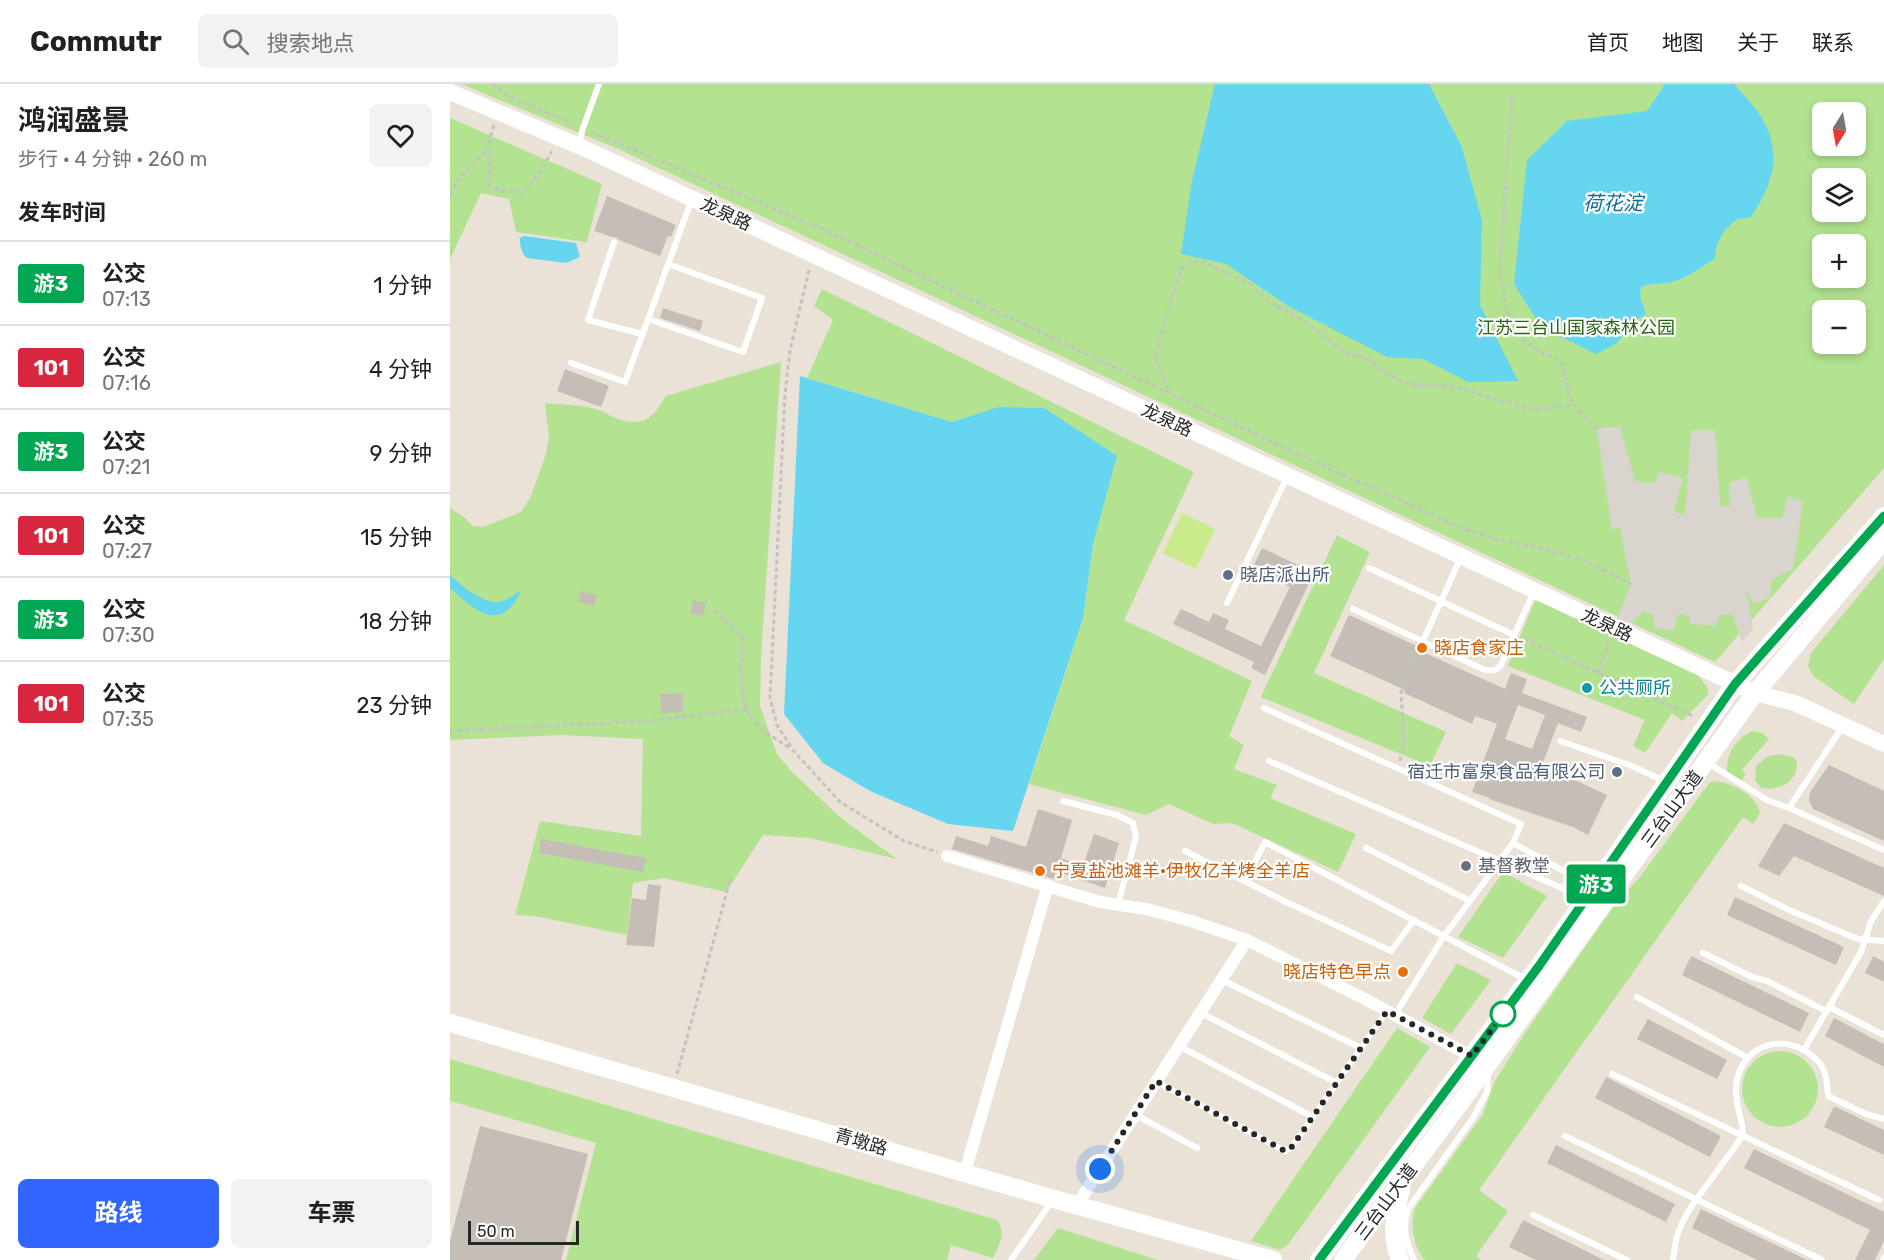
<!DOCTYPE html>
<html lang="zh">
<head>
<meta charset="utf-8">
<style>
  :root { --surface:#fff; --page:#f2f2f2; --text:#202124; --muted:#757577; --line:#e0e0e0; --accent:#3165fd }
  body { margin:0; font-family:Rubik,"Noto Sans SC",sans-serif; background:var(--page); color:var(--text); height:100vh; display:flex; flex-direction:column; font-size:22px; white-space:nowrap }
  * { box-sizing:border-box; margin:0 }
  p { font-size:20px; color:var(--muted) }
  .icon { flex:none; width:33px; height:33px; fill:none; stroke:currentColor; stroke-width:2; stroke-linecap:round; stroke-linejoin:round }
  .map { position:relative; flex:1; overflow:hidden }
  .details { display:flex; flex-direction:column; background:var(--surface); width:450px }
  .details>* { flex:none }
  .badge { padding:0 12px; border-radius:4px; font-size:21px; line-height:39px }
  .needle { width:39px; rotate:191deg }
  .fabs { position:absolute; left:1362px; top:18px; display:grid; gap:12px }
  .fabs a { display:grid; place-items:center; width:54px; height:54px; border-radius:9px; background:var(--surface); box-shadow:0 3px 9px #0003; font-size:30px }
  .scale { position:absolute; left:18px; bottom:15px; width:111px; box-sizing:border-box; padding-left:6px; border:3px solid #272727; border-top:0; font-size:16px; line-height:21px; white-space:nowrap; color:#272727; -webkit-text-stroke:4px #fff; paint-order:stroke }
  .you { position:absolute; width:30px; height:30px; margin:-15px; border:4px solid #fff; border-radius:50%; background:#1a73e8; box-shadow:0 0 0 9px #1a73e833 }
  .map>.badge { position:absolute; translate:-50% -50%; box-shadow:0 0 0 3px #fff }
  h2 { padding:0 18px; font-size:22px; line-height:54px }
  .round { display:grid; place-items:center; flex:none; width:63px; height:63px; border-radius:9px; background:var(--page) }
  .headline { display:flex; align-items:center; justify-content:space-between; height:102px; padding:0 18px }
  h1 { font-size:28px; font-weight:700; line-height:45px }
  .action { display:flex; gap:12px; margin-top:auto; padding:12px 18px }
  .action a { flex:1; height:69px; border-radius:9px; background:var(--accent); color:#fff; font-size:24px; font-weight:700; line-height:69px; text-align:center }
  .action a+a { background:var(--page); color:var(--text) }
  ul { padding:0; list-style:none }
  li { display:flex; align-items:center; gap:18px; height:84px; padding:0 18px; border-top:2px solid var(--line) }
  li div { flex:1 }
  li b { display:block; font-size:22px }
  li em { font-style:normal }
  li .badge { min-width:66px; font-weight:700; text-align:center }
  header { display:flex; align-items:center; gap:36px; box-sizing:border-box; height:84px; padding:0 30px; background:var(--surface); border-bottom:2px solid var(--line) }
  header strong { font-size:28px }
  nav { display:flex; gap:33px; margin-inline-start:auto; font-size:21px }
  .search { width:420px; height:54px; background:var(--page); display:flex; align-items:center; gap:15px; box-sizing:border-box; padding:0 21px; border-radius:9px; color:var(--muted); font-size:22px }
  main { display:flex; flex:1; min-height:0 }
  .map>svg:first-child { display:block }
</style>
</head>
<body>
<header>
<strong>Commutr</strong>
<div class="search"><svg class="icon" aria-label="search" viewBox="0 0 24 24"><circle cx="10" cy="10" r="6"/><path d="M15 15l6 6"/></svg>搜索地点</div>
<nav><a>首页</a><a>地图</a><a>关于</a><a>联系</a></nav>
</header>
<main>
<section class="details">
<div class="headline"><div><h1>鸿润盛景</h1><p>步行 · 4 分钟 · 260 m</p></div><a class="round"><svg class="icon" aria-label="heart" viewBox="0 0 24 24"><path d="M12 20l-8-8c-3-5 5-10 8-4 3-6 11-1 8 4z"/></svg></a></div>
<h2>发车时间</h2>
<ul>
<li><span class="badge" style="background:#00a651;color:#fff">游3</span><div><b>公交</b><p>07:13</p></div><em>1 分钟</em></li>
<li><span class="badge" style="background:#d7263d;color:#fff">101</span><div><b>公交</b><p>07:16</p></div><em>4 分钟</em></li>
<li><span class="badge" style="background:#00a651;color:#fff">游3</span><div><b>公交</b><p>07:21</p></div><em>9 分钟</em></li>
<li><span class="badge" style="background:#d7263d;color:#fff">101</span><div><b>公交</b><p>07:27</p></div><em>15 分钟</em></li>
<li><span class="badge" style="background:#00a651;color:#fff">游3</span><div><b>公交</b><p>07:30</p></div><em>18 分钟</em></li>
<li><span class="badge" style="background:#d7263d;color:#fff">101</span><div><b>公交</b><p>07:35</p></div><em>23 分钟</em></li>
</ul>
<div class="action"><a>路线</a><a>车票</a></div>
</section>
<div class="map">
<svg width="1434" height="1176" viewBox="0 0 1434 1176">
  <rect width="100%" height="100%" fill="#eae1d7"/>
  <path fill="#b3e391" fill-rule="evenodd" d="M11,0H1434V384L1265,578L166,64ZM1372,28H1406V62H1372ZM1372,94H1406V128H1372ZM1372,160H1406V194H1372ZM1372,226H1406V260H1372Z
    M0,34L152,100L137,158L66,148L59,115L31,109L0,175Z
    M372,205L744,388L674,536L802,597L779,652L794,661L784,685L827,701L820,714L906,750L888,788L782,739L763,740L719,720L696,731L579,700L633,534L643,460L548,323L502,338L357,294L383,236L364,222Z
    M331,278L311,572L310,622L327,670L341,687L392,735L447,775L360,754L313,751L276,808L213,794L183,799L177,851L85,832L65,831L90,737L191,752L193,655L112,651L0,656V424L14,433L23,442L33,443L71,428L81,412L96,370L99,352L95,319C111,321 130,320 146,325C155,328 163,334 172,336C197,343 204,331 216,312Z
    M887,451L920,468L864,589L996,648L980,682L811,613Z
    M1434,481V575L1404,620L1363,592L1358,582L1361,569Z
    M1087,515L1245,587L1257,603L1259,610L1232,637L1222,629L1195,669L1183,662L1195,636L1058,582L1082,523Z
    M1302,647L1312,649L1319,655L1292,686L1296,690L1291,697L1277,688C1276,669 1286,655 1302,647Z
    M1330,670L1342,673L1347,677C1348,698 1330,707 1311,704L1305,696L1306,682L1318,672Z
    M1267,697C1284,701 1306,710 1310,729L1303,740L1293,733L1029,1106L1058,1127L1026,1172L1031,1176H975C963,1164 960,1141 965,1124L1033,1030L1044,999L1073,952L1166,819L1190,793L1259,699Z
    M1053,788L1097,812L1053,874L1008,853Z
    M1007,879L1041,896L1001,950L972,934Z
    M947,944L980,963L838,1161L830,1166L801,1157Z
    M1292 1005a38 38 0 1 1 76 0a38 38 0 1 1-76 0Z
    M0,975L547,1136C556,1150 550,1159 543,1174L501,1161L497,1176H116L146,1059L0,1017Z
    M608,1144L708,1176H584Z"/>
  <path fill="#c9eb8c" d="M732,429L765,445L746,485L713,469Z"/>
  <path fill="#dad4ce" d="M1170,342L1185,397L1206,399L1208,388L1233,394L1224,428L1235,431L1241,346H1265L1270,422L1280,423L1279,399L1296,393L1307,434H1332L1338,413L1353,417L1343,485L1321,496L1320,514L1304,520L1296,505L1303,545L1292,558L1282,530L1270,531L1265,542L1240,540V532L1228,530L1224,546L1204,544V531L1193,527L1177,544L1165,540L1181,500L1170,444L1162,446L1147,345Z"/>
  <path fill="#66d5f0" d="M765,0H979L1012,63L1032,137L1030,221L1068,297L1018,298L973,275L937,273L838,222L776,180L731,170L742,97Z
    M1215,0H1284C1293,10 1304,21 1311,33C1333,69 1323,100 1301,133C1296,134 1290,134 1286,136C1274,144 1264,161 1265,175C1252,182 1239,193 1225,197C1214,201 1202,198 1191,203L1190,212L1196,231L1188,234L1166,260L1146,270L1091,243L1064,200L1077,76L1117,37L1197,27Z
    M74,152L126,159L130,173L116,179L77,174C71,169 70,162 70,154Z
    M350,292L502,338L548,323L594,324L667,372L643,460L633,534L563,747L498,740L420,707L373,679L334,630Z
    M0,490C7,500 36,521 49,518C56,517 64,510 71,507C50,551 25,526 0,504Z"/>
  <path fill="#c5beb7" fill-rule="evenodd" d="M157,112L226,141L221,153L218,152L210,172L169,156L166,153H162L144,147Z
    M213,224L253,237L250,247L210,234Z
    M115,285L159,302L151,323L107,307Z
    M812,464L864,489L815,591L801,584L804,578L723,540L731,525L759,538L763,529L779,536L775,545L811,562L840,503L802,485Z
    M131,507L147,511L144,522L128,518Z
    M243,516L256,519L253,532L240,529Z
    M899,531L967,562L966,565L1055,605L1061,589L1077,595L1072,609L1137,633L1131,648L1108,639L1091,684L1129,698L1157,711L1138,751L1123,743L1039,715V714L1022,708L1047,640L1025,632L1022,640L954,609L955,606L880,572ZM1068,621L1095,631L1082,665L1055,655Z
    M233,609V628L211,629L210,610Z
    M1379,681L1434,707V757L1363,725L1359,716L1360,708Z
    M588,725L622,736L611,774L633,782L644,750L669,759L655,804L606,787L604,795L502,765L506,752L538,762L541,752L576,763Z
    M1334,739L1434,784V812L1344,772L1329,792L1308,782Z
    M91,755L196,774L193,788L89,769Z
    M198,800L211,802L204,863L176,861L182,814L196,816Z
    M1285,813L1394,863L1386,881L1277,831Z
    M1241,872L1359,929L1350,948L1232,891Z
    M1423,872L1434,878V898L1415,889Z
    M1384,934L1434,960V983L1375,952Z
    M1198,935L1277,976L1267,995L1187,955Z
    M1156,993L1271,1052L1260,1073L1145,1014Z
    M1384,1022L1434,1046V1071L1374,1043Z
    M30,1042L138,1070L111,1176H0V1157Z
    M1106,1061L1225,1120L1216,1138L1097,1079Z
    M1304,1065L1434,1128V1157L1425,1176H1405L1420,1146L1294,1084Z
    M1251,1125L1357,1176H1307L1242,1144Z
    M1073,1136L1154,1176H1086L1059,1163Z"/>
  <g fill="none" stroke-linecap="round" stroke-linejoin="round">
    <path stroke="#c3c3c3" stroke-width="3" stroke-dasharray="4.5 3" stroke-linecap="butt" d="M42,0L58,12L125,40
      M1062,12L1050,182C1052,213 1058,244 1083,263C1092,270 1104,272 1112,279L1119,310L1124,320L1147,345
      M44,41L40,54L39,101L42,104L49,106L71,108L86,95L102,67
      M142,48L379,148L856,374L1014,445L1052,457L1091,464L1135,477L1181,500
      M0,111C8,92 25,78 39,64
      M359,186L340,266L335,310L320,614L327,641L343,666L390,718L454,757L487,768
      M718,307L706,276V268L731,185L741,178H753L799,199L820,218L854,237L897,270L910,272L922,277L936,289L951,297L966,301L1006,303L1077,324L1092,325L1124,320
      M264,526L292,553C292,576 287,618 303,636C314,648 328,656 341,665
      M1074,555L1243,632
      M1148,589L1159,558
      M0,647L197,637L296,625
      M950,677L954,659L951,608L969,565
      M227,990L281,793"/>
    <path stroke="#fff" stroke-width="6" d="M129,59L133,44L149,0
      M164,158L138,236L192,250
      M198,235L293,268L312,214L218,180
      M121,279L175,298L242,115
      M919,484L1064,551
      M777,519L837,393
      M903,525L1035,586C1042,587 1046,587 1051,581L1084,507
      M973,557L1011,473
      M814,624L1071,740L1063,759L994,852L945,931
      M1393,642L1339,724L1434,766
      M1110,657L1182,682L1214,697
      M819,677L1050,777L1112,804L1133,817
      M1258,679L1317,716L1339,724
      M613,717L667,731L683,739L686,753L668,820
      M1063,759L1143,803
      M916,764L1020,817
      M735,767L832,816L941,867L964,836
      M795,797L815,758L1077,896
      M1291,802L1339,826L1408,855L1434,857
      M1253,869L1302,893L1317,897L1376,927
      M772,896L911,964
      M1187,913L1298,974
      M1379,923L1434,951
      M751,929L887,999
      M729,962L863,1033
      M1354,966L1411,868L1421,837L1434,817
      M1162,990L1429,1116
      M707,998L835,1067L841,1064L937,927
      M686,1031L747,1064
      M1115,1052L1372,1176
      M1083,1131L1177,1176
      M561,1176L602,1117
      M964,1176C956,1158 952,1145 958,1125L1023,1034L1037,1008L1038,990
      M1223,1176C1224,1167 1225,1158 1228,1149C1236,1124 1258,1102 1272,1080C1279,1071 1288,1061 1292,1050C1294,1044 1291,1037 1290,1032C1285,1013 1283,996 1294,979C1312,951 1352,955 1371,981C1377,990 1377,1001 1378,1012L1416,1030L1434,1035
      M1433,1176L1434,1173"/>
    <path stroke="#fff" stroke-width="12" d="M497,772L650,818L696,825L741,837L797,856L917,916L1026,975
      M515,1088L598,801
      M627,1121L797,856"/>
    <path stroke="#fff" stroke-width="16" d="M0,8L129,62L1305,609L1345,619L1434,660"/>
    <path stroke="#fff" stroke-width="18" d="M0,939L604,1115L823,1176
      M869,1176L1089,882L1285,600L1434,432
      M893,1176L1013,1015L1305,609L1434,456
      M950,1176C940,1151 945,1130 951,1105"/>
  </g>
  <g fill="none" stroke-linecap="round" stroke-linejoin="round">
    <defs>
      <path id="line" d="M869,1176L1089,882L1285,600L1434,432"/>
    </defs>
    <use href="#line" stroke="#fff" stroke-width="14"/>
    <use href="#line" stroke="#00a651" stroke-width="9"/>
    <path stroke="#272727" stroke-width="6" stroke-dasharray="0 10.8" d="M650,1085L706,997L835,1067L841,1064L937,927L1022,972L1053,930"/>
  </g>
  <g fill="#5c6f8a" stroke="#fff" stroke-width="2">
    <circle cx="778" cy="491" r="6"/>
    <circle cx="1167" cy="688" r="6"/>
  </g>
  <g fill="#e8710a" stroke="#fff" stroke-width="2">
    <circle cx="972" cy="564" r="6"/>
    <circle cx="590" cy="787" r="6"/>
    <circle cx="953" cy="888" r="6"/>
  </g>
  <circle fill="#0f9aa8" stroke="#fff" stroke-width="2" cx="1137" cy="604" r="6"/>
  <circle fill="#6b7280" stroke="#fff" stroke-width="2" cx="1016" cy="782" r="6"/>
  <circle fill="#fff" stroke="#00a651" stroke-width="3" cx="1053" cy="930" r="12"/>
  <g text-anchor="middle" stroke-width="4.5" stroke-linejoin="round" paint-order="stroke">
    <g font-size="18" fill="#272727" stroke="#fff">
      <text transform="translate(276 130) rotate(25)" y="6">龙泉路</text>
      <text transform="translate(717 336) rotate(25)" y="6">龙泉路</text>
      <text transform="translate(1157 541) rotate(25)" y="6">龙泉路</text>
      <text transform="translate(1222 725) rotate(-54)" y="6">三台山大道</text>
      <text transform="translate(411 1058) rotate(16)" y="6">青墩路</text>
      <text transform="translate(936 1118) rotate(-53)" y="6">三台山大道</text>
    </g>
    <g font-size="18" fill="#2c6317" stroke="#fff">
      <text x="1126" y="250">江苏三台山国家森林公园</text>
    </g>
    <g font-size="18" fill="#4e5e75" stroke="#fff" text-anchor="start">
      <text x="790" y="497">晓店派出所</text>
      <text x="1155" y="694" text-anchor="end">宿迁市富泉食品有限公司</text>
    </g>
    <g font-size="18" fill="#c56008" stroke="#fff" text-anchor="start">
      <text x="984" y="570">晓店食家庄</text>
      <text x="602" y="793">宁夏盐池滩羊·伊牧亿羊烤全羊店</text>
      <text x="941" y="894" text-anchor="end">晓店特色早点</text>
    </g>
    <g font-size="18" fill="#0d838f" stroke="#fff" text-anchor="start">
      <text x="1149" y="610">公共厕所</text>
    </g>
    <g font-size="18" fill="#5b616d" stroke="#fff" text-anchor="start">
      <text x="1028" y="788">基督教堂</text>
    </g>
    <g font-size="20" font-style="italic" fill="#0a7097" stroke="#fff">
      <text x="1163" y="126">荷花淀</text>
    </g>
  </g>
</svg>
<div class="fabs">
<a><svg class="needle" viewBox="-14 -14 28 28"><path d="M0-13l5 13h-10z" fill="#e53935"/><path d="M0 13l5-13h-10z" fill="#757577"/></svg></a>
<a><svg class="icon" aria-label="layers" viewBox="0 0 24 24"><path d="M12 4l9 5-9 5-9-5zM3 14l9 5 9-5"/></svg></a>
<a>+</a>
<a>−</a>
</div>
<div class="scale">50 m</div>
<div class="you" style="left:650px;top:1085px"></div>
<b class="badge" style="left:1146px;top:800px;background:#00a651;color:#fff">游3</b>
</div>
</main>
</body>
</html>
